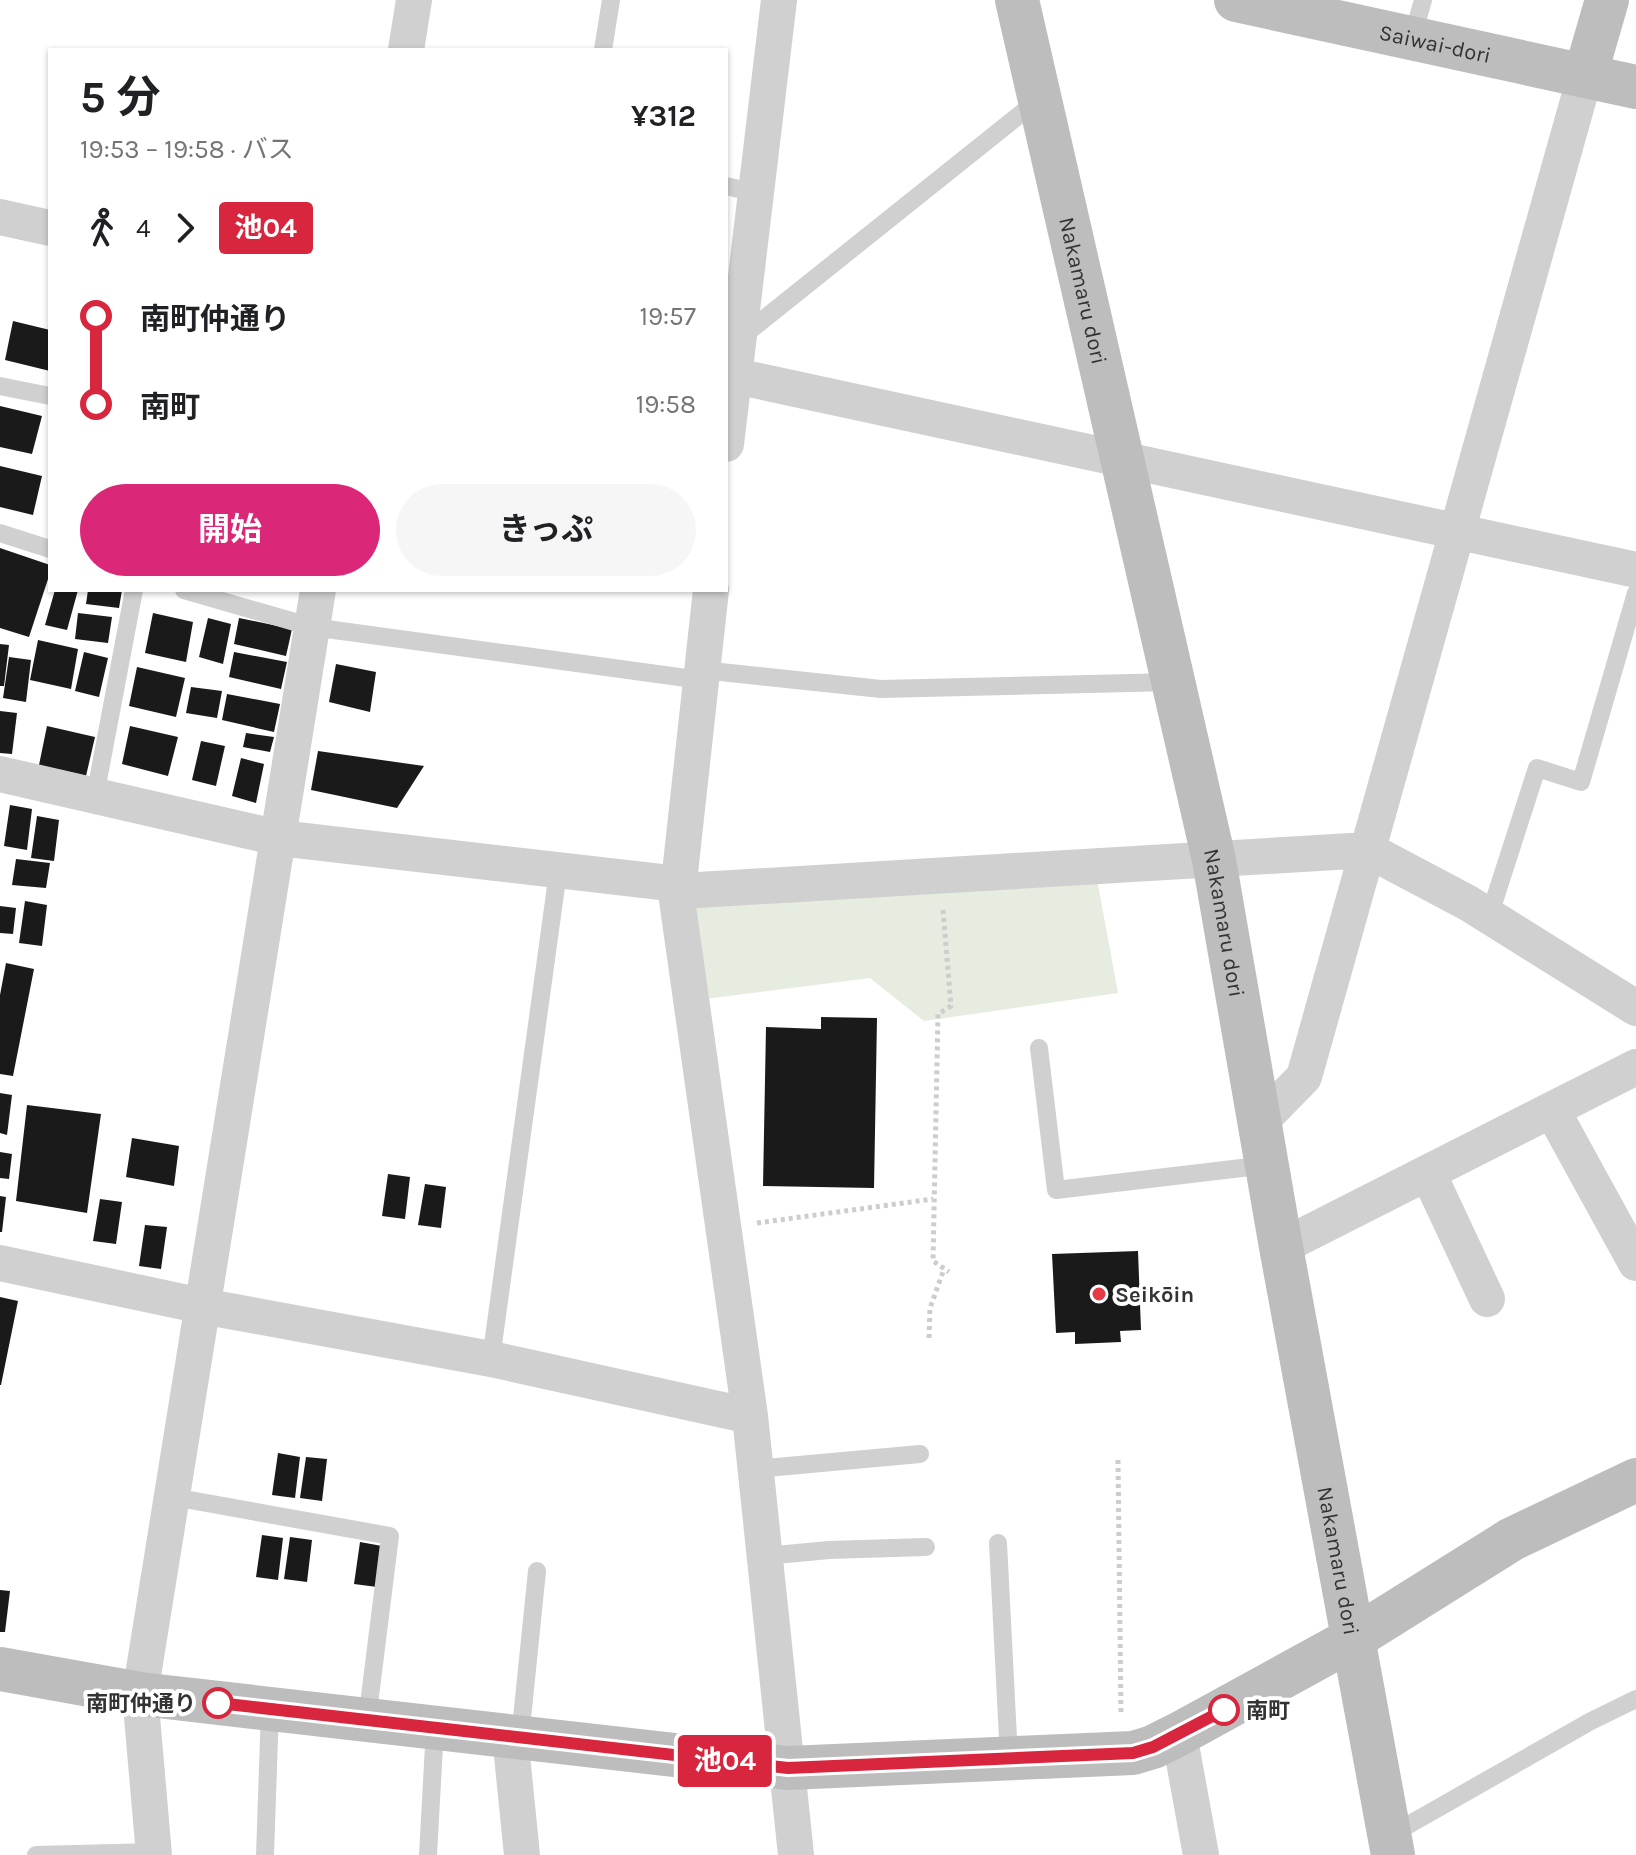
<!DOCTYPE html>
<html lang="ja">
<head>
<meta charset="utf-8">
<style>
  :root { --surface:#fff; --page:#f6f6f6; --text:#202124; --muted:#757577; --accent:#db2777 }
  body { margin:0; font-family:Karla,"Noto Sans JP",sans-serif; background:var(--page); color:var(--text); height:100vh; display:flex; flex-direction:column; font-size:30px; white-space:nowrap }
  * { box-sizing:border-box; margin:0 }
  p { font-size:26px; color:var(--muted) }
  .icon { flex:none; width:44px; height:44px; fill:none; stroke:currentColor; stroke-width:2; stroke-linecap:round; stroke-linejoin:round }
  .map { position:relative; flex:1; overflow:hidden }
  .drawer { position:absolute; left:48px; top:48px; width:680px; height:544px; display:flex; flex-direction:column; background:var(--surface); border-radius:0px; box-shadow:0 2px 6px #0004 }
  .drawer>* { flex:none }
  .badge { padding:0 16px; border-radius:6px; font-size:28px; line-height:52px }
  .map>.badge { position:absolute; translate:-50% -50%; box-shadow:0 0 0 4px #fff }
  .legs { display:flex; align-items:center; gap:12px; height:88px; padding:0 32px; font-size:26px }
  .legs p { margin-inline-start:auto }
  .headline { display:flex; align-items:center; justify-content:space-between; height:136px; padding:0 32px }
  h1 { font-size:44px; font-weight:700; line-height:60px }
  .action { display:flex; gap:16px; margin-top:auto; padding:16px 32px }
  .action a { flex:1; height:92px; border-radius:48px; background:var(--accent); color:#fff; font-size:32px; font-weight:700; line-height:92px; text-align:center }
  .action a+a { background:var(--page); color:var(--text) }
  ul { padding:0 32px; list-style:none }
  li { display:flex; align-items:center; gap:28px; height:88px; font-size:30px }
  li i { display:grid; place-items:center; width:12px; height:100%; margin:0 10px; background:currentColor }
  li i::after { content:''; width:20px; height:20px; margin:-10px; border:6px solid; border-radius:50%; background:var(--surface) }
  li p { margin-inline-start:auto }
  li:first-child i { background:linear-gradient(#0000 50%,currentColor 0) }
  li:last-child i { background:linear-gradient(currentColor 50%,#0000 0) }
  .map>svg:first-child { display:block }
</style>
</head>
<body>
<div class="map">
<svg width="1636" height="1855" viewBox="0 0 1636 1855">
  <rect width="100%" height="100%" fill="#fff"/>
  <path fill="#e6ecdf" d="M1097,879L1118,993L924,1021L870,978L704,999L695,907Z"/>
  <path fill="#1a1a1a" d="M13,321L50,330V371L5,360Z
    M0,406L42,416L32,454L0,447Z
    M0,466L42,476L33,515L0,507Z
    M0,548L50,565V573L29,637L0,628Z
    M55,590H78L67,630L45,625Z
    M88,590H122L119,608L86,604Z
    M78,613L112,617L108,643L75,639Z
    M153,613L193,622L186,662L145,653Z
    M208,618L231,624L223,664L199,657Z
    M239,618L292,629L286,656L234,644Z
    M38,640L78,649L71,689L30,680Z
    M0,644L9,645L4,686H0Z
    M84,652L108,658L99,697L75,691Z
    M234,652L287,662L281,689L229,677Z
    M9,657L31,660L26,702L3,698Z
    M336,664L376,672L370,712L329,702Z
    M137,667L185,678L176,717L129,706Z
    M191,687L222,691L217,718L186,713Z
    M227,694L280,704L274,732L222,720Z
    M0,711L17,713L12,754L0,753Z
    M47,726L95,737L86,776L39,765Z
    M130,726L178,737L168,776L122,764Z
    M246,733L274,737L270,752L243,747Z
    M201,741L225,746L216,786L192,780Z
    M318,751L424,766L397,808L311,790Z
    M241,758L264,764L256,803L232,796Z
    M10,805L32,809L27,850L4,846Z
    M37,816L59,820L54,861L31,858Z
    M16,859L50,863L46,888L12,885Z
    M25,901L47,905L42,946L19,943Z
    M0,906L16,908L13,934L0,933Z
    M6,963L34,969L13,1076L0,1074V995Z
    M821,1017L877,1018L874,1188L763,1186L766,1027L821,1029Z
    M0,1093L12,1095L7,1135L0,1133Z
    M27,1105L101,1114L87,1213L16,1201Z
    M132,1138L179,1146L174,1186L126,1177Z
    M0,1152L12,1154L9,1179L0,1178Z
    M388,1174L410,1177L405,1219L382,1216Z
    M425,1184L446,1187L441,1228L418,1225Z
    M0,1196L6,1197L2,1232H0Z
    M100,1199L122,1202L116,1244L93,1241Z
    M145,1225L167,1227L161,1269L139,1266Z
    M1138,1251L1141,1330L1120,1331L1121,1342L1075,1344V1332L1056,1333L1052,1254Z
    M0,1297L18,1301L1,1385H0Z
    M278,1453L300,1457L295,1498L272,1495Z
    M306,1457L327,1459L322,1501L300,1498Z
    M262,1535L283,1538L278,1580L256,1577Z
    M290,1537L312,1540L307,1582L284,1579Z
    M360,1542L382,1546L377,1587L354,1584Z
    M0,1590L10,1591L5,1632H0Z"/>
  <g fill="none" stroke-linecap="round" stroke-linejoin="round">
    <path stroke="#cdcdcd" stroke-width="5" stroke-dasharray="4 4" stroke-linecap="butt" d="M943,910L951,1006L938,1014L933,1261L949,1272
      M757,1223L933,1199
      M929,1338L930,1308L944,1269
      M1118,1460L1121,1715"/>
    <path stroke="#d0d0d0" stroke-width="18" d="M1412,39L1423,0
      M603,50L611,0
      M726,186L756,193
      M739,339L1038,100
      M0,386L50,396
      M0,533L50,549
      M184,590L312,627L701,680
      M702,670L881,689L1173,682
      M95,796L134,590
      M1489,917L1537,768L1581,782L1636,593
      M1039,1048L1056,1190L1267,1165
      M491,1359L558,872
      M755,1469L920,1454
      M173,1497L390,1536L367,1720
      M998,1543L1009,1758
      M765,1556L829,1550L926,1547
      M520,1738L537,1571
      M1389,1836L1591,1721L1636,1699
      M36,1855L154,1852
      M265,1855L270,1709
      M428,1855L435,1728"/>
    <path stroke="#d0d0d0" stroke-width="36" d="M406,50L414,0
      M0,217L50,228
      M726,374L1636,570
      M726,444L779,0
      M711,590L677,900L750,1416L796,1855
      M0,774L279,838L661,882L698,890L1368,850L1468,903L1636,1008
      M1552,1110L1636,1263
      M1260,1122L1304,1077L1585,76
      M1428,1173L1487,1299
      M1281,1247L1636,1067
      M0,1263L202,1306L491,1359L750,1416
      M1179,1734L1201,1855
      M510,1736L522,1855
      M154,1855L140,1694L318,590"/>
    <g stroke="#bdbdbd" stroke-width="44">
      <path id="s1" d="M1017,0L1214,860L1281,1247L1393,1855"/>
      <path id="s2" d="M1236,0L1636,87"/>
      <path d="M1585,76L1607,0"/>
      <path d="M0,1669L140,1694L788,1768L1133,1753L1153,1747L1179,1734L1354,1638L1512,1539L1636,1480"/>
    </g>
  </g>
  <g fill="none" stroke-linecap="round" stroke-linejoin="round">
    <defs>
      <path id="line-1" d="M218,1703L788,1768L1133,1753L1153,1747L1224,1710"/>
    </defs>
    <use href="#line-1" stroke="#fff" stroke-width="18"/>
    <use href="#line-1" stroke="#d7263d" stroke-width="12"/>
  </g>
  <circle fill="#e63946" stroke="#fff" stroke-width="3" cx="1099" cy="1294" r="8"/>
  <g fill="#fff" stroke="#d7263d" stroke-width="4">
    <circle cx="218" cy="1703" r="14"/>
    <circle cx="1224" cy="1710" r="14"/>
  </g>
  <g text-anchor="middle" stroke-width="8" stroke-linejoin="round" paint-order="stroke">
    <g font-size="22" fill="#333" stroke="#fff">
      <text dy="8" stroke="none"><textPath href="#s2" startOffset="204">Saiwai-dori</textPath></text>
      <text dy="8" stroke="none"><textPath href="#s1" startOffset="298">Nakamaru dori</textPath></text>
      <text dy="8" stroke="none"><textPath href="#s1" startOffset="946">Nakamaru dori</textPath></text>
      <text dy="8" stroke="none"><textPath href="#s1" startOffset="1594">Nakamaru dori</textPath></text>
    </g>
    <g font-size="22" font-weight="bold" fill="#333" stroke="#fff" text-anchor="start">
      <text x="1115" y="1302">Seikōin</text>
    </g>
    <g font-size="22" font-weight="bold" fill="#333" stroke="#fff" text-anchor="end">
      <text x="196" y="1711">南町仲通り</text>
      <text x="1246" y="1718" text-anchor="start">南町</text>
    </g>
  </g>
</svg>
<b class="badge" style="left:725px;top:1761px;background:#d7263d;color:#fff">池04</b>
<section class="drawer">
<div class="headline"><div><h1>5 分</h1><p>19:53 – 19:58 · バス</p></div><b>¥312</b></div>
<div class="legs"><svg class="icon" aria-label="walk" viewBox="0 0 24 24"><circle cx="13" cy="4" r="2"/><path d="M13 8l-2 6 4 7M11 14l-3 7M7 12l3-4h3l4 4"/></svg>4<svg class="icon" aria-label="forward" viewBox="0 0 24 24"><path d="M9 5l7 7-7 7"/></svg><b class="badge" style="background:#d7263d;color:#fff">池04</b></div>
<ul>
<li><i style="color:#d7263d"></i><b>南町仲通り</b><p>19:57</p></li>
<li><i style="color:#d7263d"></i><b>南町</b><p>19:58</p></li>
</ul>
<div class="action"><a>開始</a><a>きっぷ</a></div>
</section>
</div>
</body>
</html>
